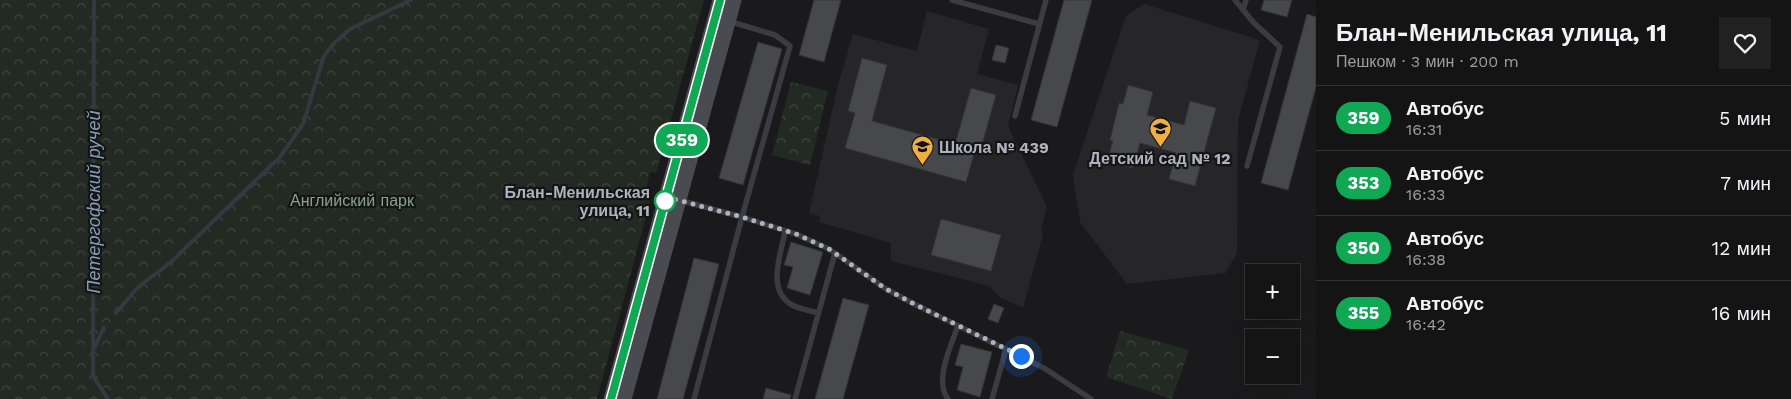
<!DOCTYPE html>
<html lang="ru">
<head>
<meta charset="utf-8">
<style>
  :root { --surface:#141415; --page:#212122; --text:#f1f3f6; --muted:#9d9ea0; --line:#333334 }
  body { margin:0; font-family:"Work Sans",sans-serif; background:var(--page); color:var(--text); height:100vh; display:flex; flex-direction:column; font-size:19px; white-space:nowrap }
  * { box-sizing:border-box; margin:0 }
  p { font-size:16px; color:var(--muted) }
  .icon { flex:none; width:28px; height:28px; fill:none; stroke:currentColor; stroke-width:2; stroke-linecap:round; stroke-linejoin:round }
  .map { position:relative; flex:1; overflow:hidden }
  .details { display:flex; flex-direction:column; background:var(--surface); width:475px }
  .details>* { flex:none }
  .badge { padding:0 10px; border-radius:16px; font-size:18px; line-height:32px }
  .controls { position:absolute; left:1245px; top:264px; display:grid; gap:10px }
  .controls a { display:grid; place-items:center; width:55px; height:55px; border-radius:0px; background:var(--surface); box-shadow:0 5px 20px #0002,0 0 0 1px var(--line); font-size:25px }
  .you { position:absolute; width:25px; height:25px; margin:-12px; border:4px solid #fff; border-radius:50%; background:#1a73e8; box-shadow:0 0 0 8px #1a73e833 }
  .map>.badge { position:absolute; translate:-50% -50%; box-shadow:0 0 0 2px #fff }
  .round { display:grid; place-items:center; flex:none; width:52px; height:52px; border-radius:0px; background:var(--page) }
  .headline { display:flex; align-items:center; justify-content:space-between; height:85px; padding:0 20px }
  h1 { font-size:24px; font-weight:700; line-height:38px }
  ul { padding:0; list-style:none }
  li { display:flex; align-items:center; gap:15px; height:65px; padding:0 20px; border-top:1px solid var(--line) }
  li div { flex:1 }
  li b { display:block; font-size:19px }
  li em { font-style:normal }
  li .badge { min-width:55px; font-weight:700; text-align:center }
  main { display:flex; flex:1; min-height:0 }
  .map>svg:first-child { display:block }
</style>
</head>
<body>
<main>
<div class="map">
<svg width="1316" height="399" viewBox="0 0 1316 399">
  <defs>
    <pattern id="park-crowns" width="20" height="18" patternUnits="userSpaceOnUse" patternTransform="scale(1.25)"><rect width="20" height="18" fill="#222a23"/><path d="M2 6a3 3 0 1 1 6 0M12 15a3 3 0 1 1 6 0" fill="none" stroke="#3f4641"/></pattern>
  </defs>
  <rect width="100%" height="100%" fill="#1a1a1c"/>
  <path fill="#262629" d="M1144,4L1260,40L1238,121L1237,253L1225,273L1127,284L1080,222L1073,175L1126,16Z
    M927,11L989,29L977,74L1018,85L1008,126L1047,207L1041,230L1043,234L1023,308L1001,298L989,286L891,261V243L819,222L820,216L809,213L838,85L853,34L917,51Z"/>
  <path fill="url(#park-crowns)" d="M0,0H704L656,173L650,172L645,195L651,198L597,399H0Z
    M791,82L828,91L810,165L772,155Z
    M1120,331L1189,350L1172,399L1106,377Z"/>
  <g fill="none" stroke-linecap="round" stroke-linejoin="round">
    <path stroke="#303a41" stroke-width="4" d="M94,0L93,376L108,399
      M116,313L138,287L170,263L280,157L303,124L324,56L335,42L350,29L411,0
      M94,348L104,328"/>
  </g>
  <path fill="#47484c" stroke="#343438" d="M814,0H841L824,62L799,55Z
    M1064,0H1092L1057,127L1031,120Z
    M1264,0H1292L1287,17L1261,10Z
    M1307,14L1316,17V87L1288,190L1261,183Z
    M758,42L782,49L743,185L719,178Z
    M996,45L1009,48L1005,63L992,60Z
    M862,58L887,65L872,121L955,144L971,88L996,95L981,148L976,147L966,182L845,148L855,113L848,111Z
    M1128,85L1153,92L1147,115L1184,125L1190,101L1216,108L1195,186L1169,179L1176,153L1140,143L1133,168L1107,161L1113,141L1110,140L1119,103L1123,104Z
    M941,219L1001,235L991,271L931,255Z
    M791,242L823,252L810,295L787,288L793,267L784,265Z
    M694,258L719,264L706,315L683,399H657Z
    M843,298L869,305L843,399H815Z
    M994,304L1004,308L998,323L988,319Z
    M961,344L992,352L980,397L957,390L963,367L955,365Z
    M766,388L791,395L790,399H763Z"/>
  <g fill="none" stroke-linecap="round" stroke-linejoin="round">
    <path stroke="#3b3c41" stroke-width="5.5" d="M952,0L1039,24
      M1235,0L1253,22L1280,47L1247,166
      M1243,10L1246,0
      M1015,116L1046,0
      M679,200L742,217L796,234L829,249L886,289L916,305L1044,368L1091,399
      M785,232C781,254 766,290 792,305C800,309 810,311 819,313
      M694,399L742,217L790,46L775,35L728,21
      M795,399L835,253
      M948,399C934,381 951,345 958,326
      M992,399L1006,349"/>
    <path stroke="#494b51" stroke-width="15" d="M611,399L720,0
      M624,399L734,0"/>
  </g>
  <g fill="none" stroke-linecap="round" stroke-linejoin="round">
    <defs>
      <path id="line" d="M611,399L720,0"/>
    </defs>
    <use href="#line" stroke="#fff" stroke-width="11"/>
    <use href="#line" stroke="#10a855" stroke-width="8"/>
    <path stroke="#adb2bb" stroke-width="5" stroke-dasharray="0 9" d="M665,201V203L666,197L742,217L796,234L829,249L886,289L916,305L1021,356"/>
  </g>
  <defs>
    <symbol id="school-pin" viewBox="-11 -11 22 30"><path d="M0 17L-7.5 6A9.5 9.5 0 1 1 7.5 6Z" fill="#f0af3e" stroke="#151517"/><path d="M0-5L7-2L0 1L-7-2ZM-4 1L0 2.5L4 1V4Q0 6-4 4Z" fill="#111"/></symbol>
  </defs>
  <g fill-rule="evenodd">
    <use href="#school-pin" x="1148" y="116" width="25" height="34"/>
    <use href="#school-pin" x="910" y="134" width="25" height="34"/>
  </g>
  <circle fill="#fff" stroke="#10a855" stroke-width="2.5" cx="665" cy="201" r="10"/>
  <g text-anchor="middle" stroke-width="4.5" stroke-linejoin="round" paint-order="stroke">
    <g font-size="16" font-weight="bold" fill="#adb2bb" stroke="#151517" text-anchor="start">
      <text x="939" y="153">Школа № 439</text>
      <text x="1160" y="164" text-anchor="middle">Детский сад № 12</text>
    </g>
    <g font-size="16" font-weight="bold" fill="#adb2bb" stroke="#151517" text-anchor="end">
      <text x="650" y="198">Блан-Менильская<tspan x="650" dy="18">улица, 11</tspan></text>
    </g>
    <g font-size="16" fill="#84a685" stroke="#151517">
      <text x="352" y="206">Английский парк</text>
    </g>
    <g font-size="18" font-style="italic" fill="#85a0b5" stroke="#151517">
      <text transform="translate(94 202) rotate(-90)" y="6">Петергофский ручей</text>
    </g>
  </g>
</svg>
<div class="controls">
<a>+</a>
<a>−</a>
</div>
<div class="you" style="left:1021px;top:356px"></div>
<b class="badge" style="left:682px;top:140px;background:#10a855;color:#fff">359</b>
</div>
<section class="details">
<div class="headline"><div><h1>Блан-Менильская улица, 11</h1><p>Пешком · 3 мин · 200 m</p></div><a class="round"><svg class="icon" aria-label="heart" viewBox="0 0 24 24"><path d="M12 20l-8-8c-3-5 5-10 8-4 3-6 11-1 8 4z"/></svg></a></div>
<ul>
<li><span class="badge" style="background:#10a855;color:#fff">359</span><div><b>Автобус</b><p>16:31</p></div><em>5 мин</em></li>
<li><span class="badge" style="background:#10a855;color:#fff">353</span><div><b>Автобус</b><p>16:33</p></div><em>7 мин</em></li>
<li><span class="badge" style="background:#10a855;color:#fff">350</span><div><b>Автобус</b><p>16:38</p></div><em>12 мин</em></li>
<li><span class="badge" style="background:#10a855;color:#fff">355</span><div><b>Автобус</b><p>16:42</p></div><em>16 мин</em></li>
</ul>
</section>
</main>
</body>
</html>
